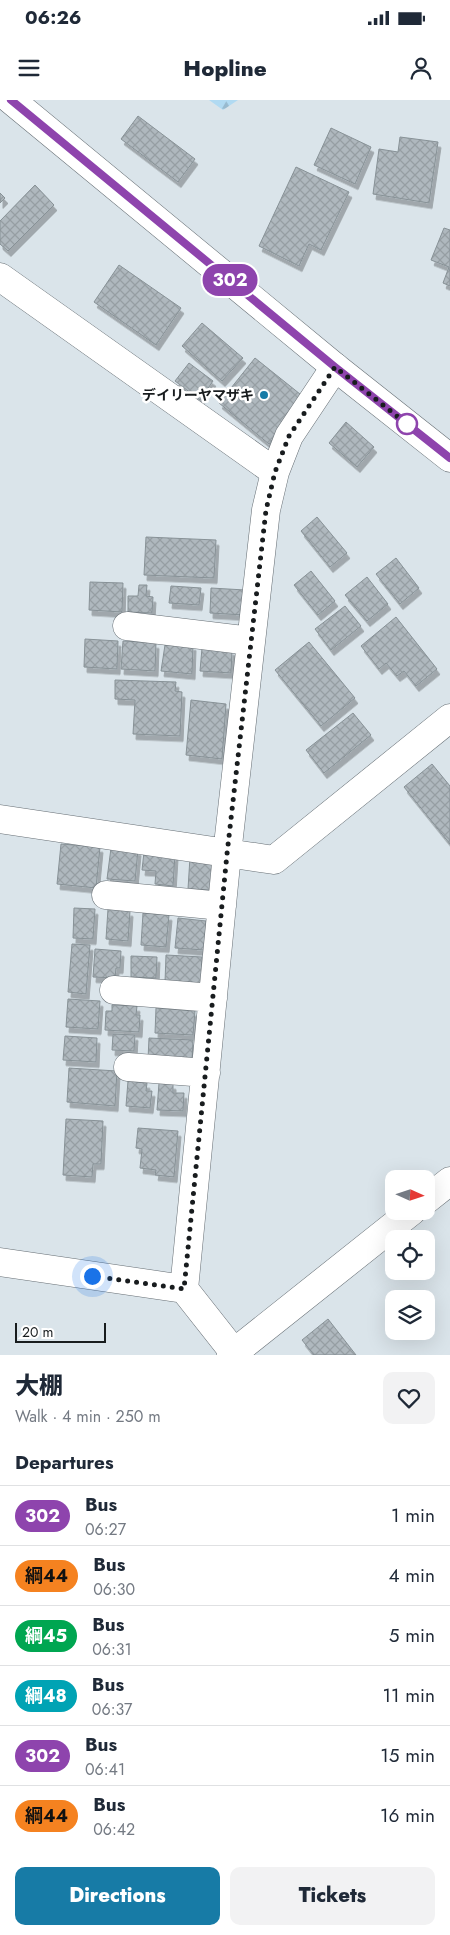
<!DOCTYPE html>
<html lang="en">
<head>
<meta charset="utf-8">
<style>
  :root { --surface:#fff; --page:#f2f2f3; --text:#1f2937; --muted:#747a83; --line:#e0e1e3; --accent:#177ba6 }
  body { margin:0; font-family:Jost,"Noto Sans JP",sans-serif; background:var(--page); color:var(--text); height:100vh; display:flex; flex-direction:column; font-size:19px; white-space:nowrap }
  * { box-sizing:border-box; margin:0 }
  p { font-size:16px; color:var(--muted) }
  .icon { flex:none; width:28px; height:28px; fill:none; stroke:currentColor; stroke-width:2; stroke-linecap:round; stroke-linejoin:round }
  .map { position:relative; height:1255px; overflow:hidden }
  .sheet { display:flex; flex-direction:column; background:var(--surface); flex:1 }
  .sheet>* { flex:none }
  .badge { padding:0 10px; border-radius:16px; font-size:18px; line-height:32px }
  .needle { width:32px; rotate:93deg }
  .controls { position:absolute; left:385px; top:1070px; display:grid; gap:10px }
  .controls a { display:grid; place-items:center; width:50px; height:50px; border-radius:10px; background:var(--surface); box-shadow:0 5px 20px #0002; font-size:25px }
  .scale { position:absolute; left:15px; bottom:12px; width:91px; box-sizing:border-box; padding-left:5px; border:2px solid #181c1e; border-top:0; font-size:14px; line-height:18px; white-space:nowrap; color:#181c1e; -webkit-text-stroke:4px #fff; paint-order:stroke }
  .you { position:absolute; width:25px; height:25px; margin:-12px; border:4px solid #fff; border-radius:50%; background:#1a73e8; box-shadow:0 0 0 8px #1a73e833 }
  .map>.badge { position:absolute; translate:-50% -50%; box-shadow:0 0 0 2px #fff }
  h2 { padding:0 15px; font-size:19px; line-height:45px }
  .round { display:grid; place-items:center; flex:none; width:52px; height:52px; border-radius:10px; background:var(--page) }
  .summary { display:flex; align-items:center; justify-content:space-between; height:85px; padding:0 15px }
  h1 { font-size:24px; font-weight:800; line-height:38px }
  .button { display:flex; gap:10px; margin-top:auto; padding:10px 15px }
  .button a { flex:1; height:58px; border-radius:10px; background:var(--accent); color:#fff; font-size:20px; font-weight:800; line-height:58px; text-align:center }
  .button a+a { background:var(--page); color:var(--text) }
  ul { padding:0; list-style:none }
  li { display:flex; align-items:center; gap:15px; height:60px; padding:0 15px; border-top:1px solid var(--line) }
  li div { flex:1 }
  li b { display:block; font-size:19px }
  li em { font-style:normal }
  li .badge { min-width:55px; font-weight:700; text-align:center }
  .status { display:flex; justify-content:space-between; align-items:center; height:35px; padding:0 25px; background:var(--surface); direction:ltr }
  .status svg { height:14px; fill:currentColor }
  header { display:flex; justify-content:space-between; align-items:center; height:65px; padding:0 15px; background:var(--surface); font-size:22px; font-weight:800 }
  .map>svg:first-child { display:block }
</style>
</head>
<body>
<div class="status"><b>06:26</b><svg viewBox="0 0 49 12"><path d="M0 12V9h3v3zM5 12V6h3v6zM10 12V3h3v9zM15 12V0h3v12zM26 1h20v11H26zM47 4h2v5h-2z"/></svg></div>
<header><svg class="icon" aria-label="menu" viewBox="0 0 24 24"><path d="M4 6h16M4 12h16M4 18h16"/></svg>Hopline<svg class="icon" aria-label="person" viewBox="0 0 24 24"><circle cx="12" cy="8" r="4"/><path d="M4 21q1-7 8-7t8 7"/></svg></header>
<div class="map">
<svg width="450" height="1255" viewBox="0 0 450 1255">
  <defs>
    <pattern id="forest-firs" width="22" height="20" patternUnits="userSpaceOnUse" patternTransform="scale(1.25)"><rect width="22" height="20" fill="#b1daf2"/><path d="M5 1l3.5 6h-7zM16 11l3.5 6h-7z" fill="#98bacf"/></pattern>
    <pattern id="building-cross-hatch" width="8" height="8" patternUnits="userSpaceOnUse" patternTransform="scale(1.25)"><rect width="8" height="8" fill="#afb8be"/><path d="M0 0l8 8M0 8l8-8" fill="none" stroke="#969ea3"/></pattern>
    <filter id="shadow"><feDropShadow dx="3" dy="5.5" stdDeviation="0" flood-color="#0004"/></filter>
  </defs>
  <rect width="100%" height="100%" fill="#dae4ea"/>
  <path fill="url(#forest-firs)" d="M209,0H238L223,10Z"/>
  <path fill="url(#building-cross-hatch)" stroke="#879196" filter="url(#shadow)" d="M138,16L195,59L178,82L121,39Z
    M331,28L371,47L355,84L314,65Z
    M400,37L438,42L429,103L373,94L379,49L398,52Z
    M296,67L349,92L321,150L309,144L299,166L259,146Z
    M35,85L54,105L8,151L0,144V121Z
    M0,93L5,98L0,103Z
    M444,128L450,130V186L443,183L449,167L431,160Z
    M119,165L181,208L156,245L94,202Z
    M202,223L243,258L222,281L182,246Z
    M255,258L305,298L269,344L219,303Z
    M189,263L213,281L200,300L175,281Z
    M346,322L374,347L357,367L329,343Z
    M317,417L347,453L330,467L301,431Z
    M146,437L216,440L214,478L144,475Z
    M396,458L419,488L400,504L376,474Z
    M311,471L335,501L318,515L294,485Z
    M367,477L388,504L367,521L345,495Z
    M90,482L123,483L122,512L89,510Z
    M139,485H147L146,496L153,497L152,513L128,512V496H138Z
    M171,486L201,488L199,505L169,503Z
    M211,488L245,490L244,515L210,513Z
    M345,506L361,526L331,550L315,529Z
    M396,517L437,569L416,586L404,571L397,576L386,563L379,569L361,546Z
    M85,539L118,541L117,569L84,567Z
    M123,541L156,543L155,571L121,569Z
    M309,542L355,598L321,626L275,570Z
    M165,545H193L192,574L161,571Z
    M202,548L232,550L231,573L200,571Z
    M115,580L176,582L175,591L182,592L180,636L133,634L135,600L115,599Z
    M191,600L226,604L222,659L186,655Z
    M353,613L371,635L324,673L306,650Z
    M432,664L450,686V744L404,687Z
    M61,744L100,747L96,788L57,784Z
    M111,748L138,750L135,781L107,779Z
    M144,752L175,754L173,786L155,784L156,771L142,770Z
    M190,757L213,759L212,790L188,789Z
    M74,808L95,809L93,839L73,838Z
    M108,809L130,811L128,841L106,839Z
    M143,813L169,815L166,847L141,845Z
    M178,818L206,821L204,850L175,848Z
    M72,844L90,845L86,894L68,892Z
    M95,849L121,851L120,868H116L115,878L93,877Z
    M166,855L202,857L201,884L165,882Z
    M131,856L157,857L156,878L131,877Z
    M68,899L100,901L98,929L66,927Z
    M112,905L137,906L136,915H140L139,932L105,930L106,911H112Z
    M156,908L195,911L193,935L155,933Z
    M113,934L135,935L134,951L112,950Z
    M65,936L97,938L96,962L63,960Z
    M149,938L193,940L192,961L148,959Z
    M69,968L117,971L115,1006L67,1002Z
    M128,981L147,983L146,991H152L150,1008L126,1006Z
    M159,983L173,984V993H184L183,1011L157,1010Z
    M66,1019L103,1021L101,1064H93L92,1077L63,1075Z
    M138,1028L178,1031L174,1077L155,1075L156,1070L140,1068L142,1049L136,1048Z
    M328,1219L356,1255H314L302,1240Z"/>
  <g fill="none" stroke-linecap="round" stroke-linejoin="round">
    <defs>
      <path id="minor" d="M0,177L275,372
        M127,526L251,541
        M0,719L274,760L450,618
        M106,795L222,806
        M114,890L213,898
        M128,967L206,973
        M426,1100L450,1081
        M0,1162L184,1189L236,1255
        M184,1189L227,754L266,410L275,372L289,336L335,267
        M231,1255L412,1111"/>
      <path id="major" d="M11,0L335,267L450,358"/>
    </defs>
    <use href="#minor" stroke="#666e74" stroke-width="29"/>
    <use href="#major" stroke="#666e74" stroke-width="29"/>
    <use href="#minor" stroke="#fff" stroke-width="28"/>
    <use href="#major" stroke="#fff" stroke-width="28"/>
  </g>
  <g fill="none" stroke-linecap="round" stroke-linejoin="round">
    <defs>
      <path id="line" d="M11,0L335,267L450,358"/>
    </defs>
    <use href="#line" stroke="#fff" stroke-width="11"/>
    <use href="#line" stroke="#8e44ad" stroke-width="8"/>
    <path stroke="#181c1e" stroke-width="5" stroke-dasharray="0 9" d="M92,1176L184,1189L227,754L266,410L275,372L289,336L335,267L407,324"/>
  </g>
  <circle fill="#177ba6" stroke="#fff" stroke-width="2" cx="264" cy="295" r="5"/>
  <circle fill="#fff" stroke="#8e44ad" stroke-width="2.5" cx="407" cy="324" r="10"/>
  <g text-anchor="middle" stroke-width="5" stroke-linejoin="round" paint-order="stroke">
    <g font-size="14" font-weight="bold" fill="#181c1e" stroke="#fff" text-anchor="end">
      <text x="254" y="300">デイリーヤマザキ</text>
    </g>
  </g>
</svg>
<div class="controls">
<a><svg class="needle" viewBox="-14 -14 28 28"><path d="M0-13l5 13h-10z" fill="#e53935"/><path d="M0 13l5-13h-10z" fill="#747a83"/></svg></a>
<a><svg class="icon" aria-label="locate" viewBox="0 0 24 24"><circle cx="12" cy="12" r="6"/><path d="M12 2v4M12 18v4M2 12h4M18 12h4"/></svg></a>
<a><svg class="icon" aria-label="layers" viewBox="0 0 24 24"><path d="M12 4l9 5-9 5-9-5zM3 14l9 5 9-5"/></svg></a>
</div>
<div class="scale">20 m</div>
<div class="you" style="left:92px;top:1176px"></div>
<b class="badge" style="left:230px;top:180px;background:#8e44ad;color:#fff">302</b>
</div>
<section class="sheet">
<div class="summary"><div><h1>大棚</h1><p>Walk · 4 min · 250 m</p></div><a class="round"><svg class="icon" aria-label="heart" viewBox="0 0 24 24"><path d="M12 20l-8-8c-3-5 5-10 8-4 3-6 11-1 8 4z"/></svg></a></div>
<h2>Departures</h2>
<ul>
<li><span class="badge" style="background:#8e44ad;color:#fff">302</span><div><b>Bus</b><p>06:27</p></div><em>1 min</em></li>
<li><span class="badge" style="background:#f58220;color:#111">綱44</span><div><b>Bus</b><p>06:30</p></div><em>4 min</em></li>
<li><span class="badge" style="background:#00a651;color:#fff">綱45</span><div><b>Bus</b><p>06:31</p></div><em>5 min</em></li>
<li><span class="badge" style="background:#00a3b4;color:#fff">綱48</span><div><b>Bus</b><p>06:37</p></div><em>11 min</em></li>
<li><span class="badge" style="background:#8e44ad;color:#fff">302</span><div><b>Bus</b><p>06:41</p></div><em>15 min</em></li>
<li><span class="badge" style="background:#f58220;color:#111">綱44</span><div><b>Bus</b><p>06:42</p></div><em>16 min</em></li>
</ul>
<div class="button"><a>Directions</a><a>Tickets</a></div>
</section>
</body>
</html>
